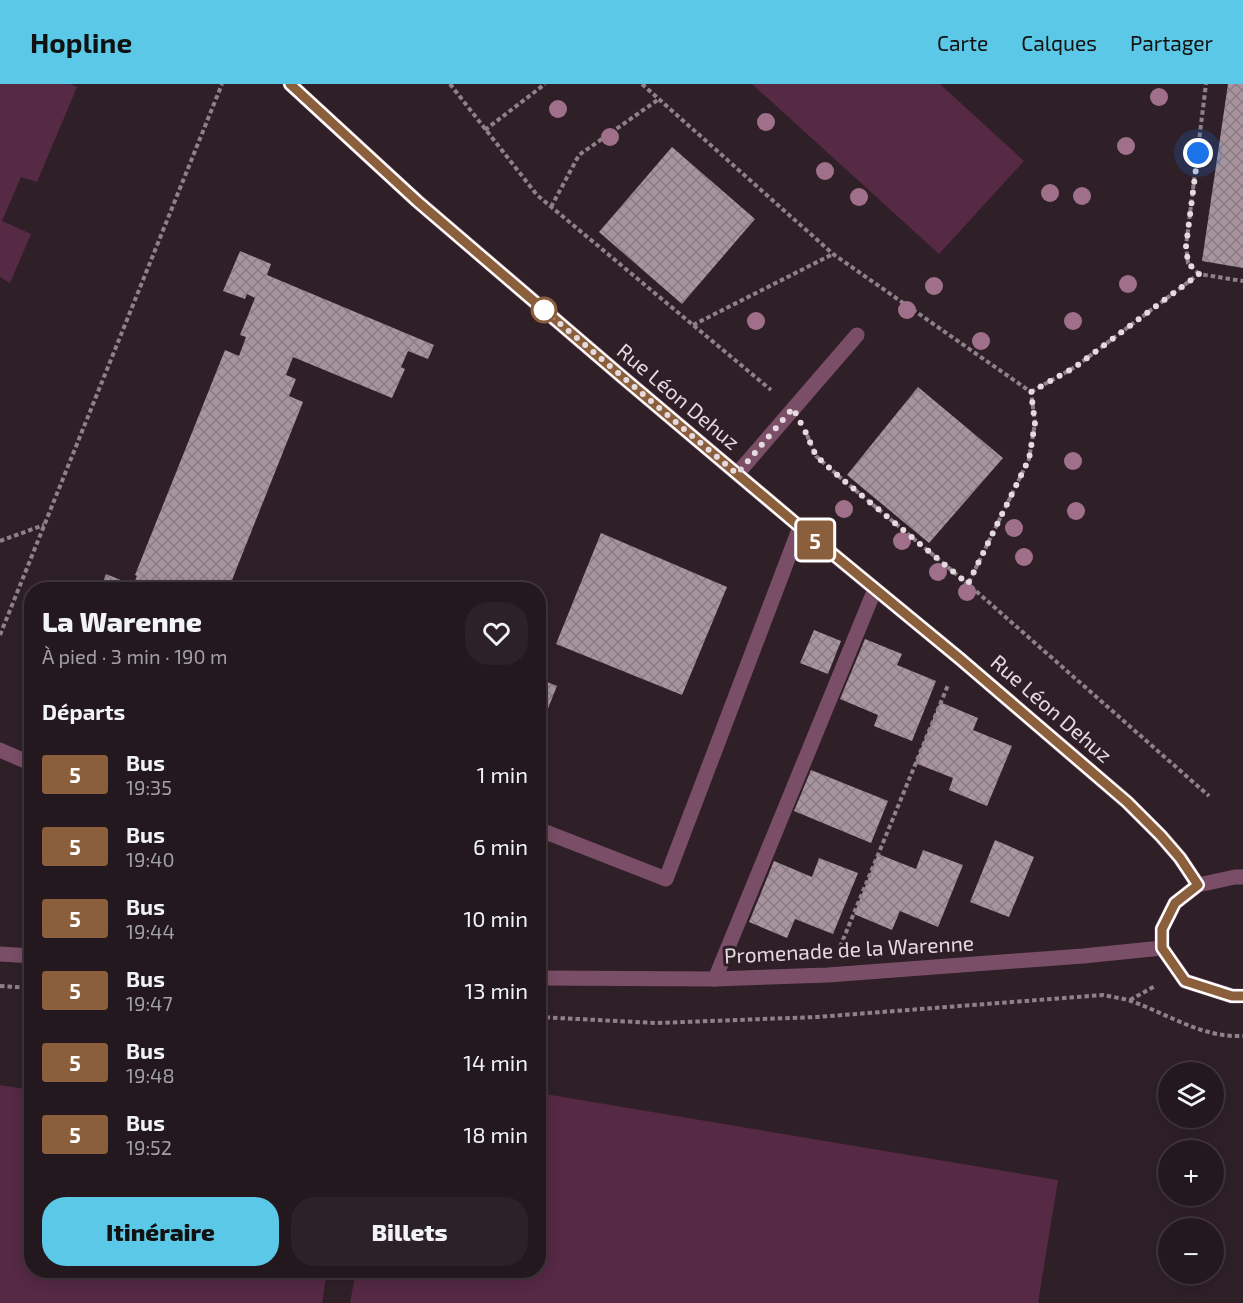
<!DOCTYPE html>
<html lang="fr">
<head>
<meta charset="utf-8">
<style>
  :root { --surface:#23181e; --page:#2b2127; --text:#f1f3f6; --muted:#a3a0a4; --line:#40373c; --accent:#5ac8e6 }
  body { margin:0; font-family:"Exo 2",sans-serif; background:var(--page); color:var(--text); height:100vh; display:flex; flex-direction:column; font-size:22px; white-space:nowrap }
  * { box-sizing:border-box; margin:0 }
  p { font-size:20px; color:var(--muted) }
  .icon { flex:none; width:33px; height:33px; fill:none; stroke:currentColor; stroke-width:2; stroke-linecap:round; stroke-linejoin:round }
  .map { position:relative; flex:1; overflow:hidden }
  .panel { position:absolute; left:24px; top:498px; width:522px; height:696px; display:flex; flex-direction:column; background:var(--surface); border-radius:24px; box-shadow:0 3px 15px #0003,0 0 0 2px var(--line) }
  .panel>* { flex:none }
  .badge { padding:0 12px; border-radius:4px; font-size:21px; line-height:39px }
  .fabs { position:absolute; left:1158px; top:978px; display:grid; gap:12px }
  .fabs a { display:grid; place-items:center; width:66px; height:66px; border-radius:50%; background:var(--surface); box-shadow:0 3px 15px #0003,0 0 0 2px var(--line); font-size:30px }
  .you { position:absolute; width:30px; height:30px; margin:-15px; border:4px solid #fff; border-radius:50%; background:#1a73e8; box-shadow:0 0 0 9px #1a73e833 }
  .map>.badge { position:absolute; translate:-50% -50%; box-shadow:0 0 0 3px #fff }
  h2 { padding:0 18px; font-size:22px; line-height:54px }
  .round { display:grid; place-items:center; flex:none; width:63px; height:63px; border-radius:24px; background:var(--page) }
  .headline { display:flex; align-items:center; justify-content:space-between; height:102px; padding:0 18px }
  h1 { font-size:28px; font-weight:800; line-height:45px }
  .primary-button { display:flex; gap:12px; margin-top:auto; padding:12px 18px }
  .primary-button a { flex:1; height:69px; border-radius:24px; background:var(--accent); color:#111; font-size:24px; font-weight:800; line-height:69px; text-align:center }
  .primary-button a+a { background:var(--page); color:var(--text) }
  ul { padding:0; list-style:none }
  li { display:flex; align-items:center; gap:18px; height:72px; padding:0 18px }
  li div { flex:1 }
  li b { display:block; font-size:22px }
  li em { font-style:normal }
  li .badge { min-width:66px; font-weight:700; text-align:center }
  header { display:flex; align-items:center; gap:36px; box-sizing:border-box; height:84px; padding:0 30px; background:var(--accent); color:#111 }
  header strong { font-size:28px }
  nav { display:flex; gap:33px; margin-inline-start:auto; font-size:21px }
  .map>svg:first-child { display:block }
</style>
</head>
<body>
<header>
<strong>Hopline</strong>
<nav><a>Carte</a><a>Calques</a><a>Partager</a></nav>
</header>
<div class="map">
<svg width="1243" height="1219" viewBox="0 0 1243 1219">
  <defs>
    <pattern id="building-cross-hatch" width="8" height="8" patternUnits="userSpaceOnUse" patternTransform="scale(1.5)"><rect width="8" height="8" fill="#a7949e"/><path d="M0 0l8 8M0 8l8-8" fill="none" stroke="#8a7b83"/></pattern>
  </defs>
  <rect width="100%" height="100%" fill="#2f2028"/>
  <path fill="#562945" d="M0,0H70L77,3L37,98L21,93L2,137L31,150L10,199L0,193Z
    M752,0H940L1024,77L939,170Z
    M0,1001L31,1006L32,1186L327,1187L322,1219H0Z
    M539,1009L1058,1096L1038,1219H350L356,1187L538,1186Z"/>
  <path fill="url(#building-cross-hatch)" d="M1228,0H1243V184L1202,177Z
    M672,63L755,135L682,220L599,148Z
    M240,167L271,180L267,191L434,261L428,275L408,267L401,283L405,285L392,314L293,273L286,291L296,295L289,312L303,318L228,506H100L106,490L133,501L137,492L135,491L225,266L239,272L246,253L240,251L255,214L247,210L245,215L223,207Z
    M918,303L1003,374L929,459L847,391Z
    M601,449L727,503L682,611L556,560Z
    M814,546L841,557L828,590L800,579Z
    M865,555L902,570L897,581L936,597L912,657L874,642L878,631L840,615Z
    M538,594L557,602L539,647H538Z
    M940,618L978,634L973,646L1012,662L987,722L949,706L953,694L915,679Z
    M811,686L888,717L871,759L794,727Z
    M995,756L1034,773L1009,833L970,818Z
    M923,766L963,781L938,843L900,827L892,846L854,830L878,770L916,785Z
    M819,774L858,789L833,850L795,835L787,854L749,838L774,777L812,793Z"/>
  <g fill="none" stroke-linecap="round" stroke-linejoin="round">
    <path stroke="#8e8188" stroke-width="4" stroke-dasharray="4.5 3" stroke-linecap="butt" d="M450,0L537,111L771,306
      M642,0L833,170L1031,308L1035,339L1029,375L968,500
      M485,46L545,0
      M551,123L579,71L659,15
      M1199,190L1188,179L1186,162L1206,0
      M693,241L833,170
      M1031,308L1075,283L1199,190L1243,197
      M807,351L816,372L842,395L968,500L1209,712
      M0,457L44,441
      M0,551L222,0
      M840,863L948,601
      M0,902L32,904
      M1130,916L1155,902
      M538,933L657,939L817,933L1103,911C1112,913 1122,914 1131,917C1168,930 1202,954 1243,952"/>
    <path stroke="#7b4e68" stroke-width="15" d="M737,390L857,251
      M0,666L32,680
      M538,745L666,795L800,443
      M715,895L875,505"/>
    <path stroke="#7b4e68" stroke-width="15" d="M290,0L417,117L620,291L800,443L959,574L1127,718L1161,752L1180,774L1198,801
      M1243,793H1235L1198,801L1175,819L1162,845V864L1185,897L1232,912H1243
      M0,870L32,872
      M538,894L715,895L828,891L1083,872L1162,864"/>
  </g>
  <g fill="#a0708b">
    <circle cx="1159" cy="13" r="9"/>
    <circle cx="558" cy="25" r="9"/>
    <circle cx="766" cy="38" r="9"/>
    <circle cx="610" cy="53" r="9"/>
    <circle cx="1126" cy="62" r="9"/>
    <circle cx="825" cy="87" r="9"/>
    <circle cx="1050" cy="109" r="9"/>
    <circle cx="1082" cy="112" r="9"/>
    <circle cx="859" cy="113" r="9"/>
    <circle cx="1128" cy="200" r="9"/>
    <circle cx="934" cy="202" r="9"/>
    <circle cx="907" cy="226" r="9"/>
    <circle cx="756" cy="237" r="9"/>
    <circle cx="1073" cy="237" r="9"/>
    <circle cx="981" cy="257" r="9"/>
    <circle cx="1073" cy="377" r="9"/>
    <circle cx="844" cy="425" r="9"/>
    <circle cx="1076" cy="427" r="9"/>
    <circle cx="1014" cy="444" r="9"/>
    <circle cx="902" cy="457" r="9"/>
    <circle cx="1024" cy="473" r="9"/>
    <circle cx="938" cy="488" r="9"/>
    <circle cx="967" cy="508" r="9"/>
  </g>
  <g fill="none" stroke-linecap="round" stroke-linejoin="round">
    <defs>
      <path id="line" d="M290,0L417,117L620,291L800,443L959,574L1127,718L1161,752L1180,774L1198,801L1175,819L1162,845V864L1185,897L1232,912H1243"/>
    </defs>
    <use href="#line" stroke="#fff" stroke-width="14"/>
    <use href="#line" stroke="#8b5e3c" stroke-width="9"/>
    <path stroke="#e5dae0" stroke-width="6" stroke-dasharray="0 10.8" d="M544,226L737,390L793,324L807,351L816,372L842,395L968,500L1029,375L1035,339L1031,308L1075,283L1199,190L1188,179L1186,162L1198,69"/>
  </g>
  <circle fill="#fff" stroke="#8b5e3c" stroke-width="3" cx="544" cy="226" r="12"/>
  <g text-anchor="middle" stroke-width="6" stroke-linejoin="round" paint-order="stroke">
    <g font-size="21" fill="#e5dae0" stroke="#2f2028">
      <text transform="translate(678 313) rotate(40)" y="7">Rue Léon Dehuz</text>
      <text transform="translate(1051 625) rotate(41)" y="7">Rue Léon Dehuz</text>
      <text transform="translate(849 866) rotate(-3)" y="7">Promenade de la Warenne</text>
    </g>
  </g>
</svg>
<div class="fabs">
<a><svg class="icon" aria-label="layers" viewBox="0 0 24 24"><path d="M12 4l9 5-9 5-9-5zM3 14l9 5 9-5"/></svg></a>
<a>+</a>
<a>−</a>
</div>
<div class="you" style="left:1198px;top:69px"></div>
<b class="badge" style="left:815px;top:456px;background:#8b5e3c;color:#fff">5</b>
<section class="panel">
<div class="headline"><div><h1>La Warenne</h1><p>À pied · 3 min · 190 m</p></div><a class="round"><svg class="icon" aria-label="heart" viewBox="0 0 24 24"><path d="M12 20l-8-8c-3-5 5-10 8-4 3-6 11-1 8 4z"/></svg></a></div>
<h2>Départs</h2>
<ul>
<li><span class="badge" style="background:#8b5e3c;color:#fff">5</span><div><b>Bus</b><p>19:35</p></div><em>1 min</em></li>
<li><span class="badge" style="background:#8b5e3c;color:#fff">5</span><div><b>Bus</b><p>19:40</p></div><em>6 min</em></li>
<li><span class="badge" style="background:#8b5e3c;color:#fff">5</span><div><b>Bus</b><p>19:44</p></div><em>10 min</em></li>
<li><span class="badge" style="background:#8b5e3c;color:#fff">5</span><div><b>Bus</b><p>19:47</p></div><em>13 min</em></li>
<li><span class="badge" style="background:#8b5e3c;color:#fff">5</span><div><b>Bus</b><p>19:48</p></div><em>14 min</em></li>
<li><span class="badge" style="background:#8b5e3c;color:#fff">5</span><div><b>Bus</b><p>19:52</p></div><em>18 min</em></li>
</ul>
<div class="primary-button"><a>Itinéraire</a><a>Billets</a></div>
</section>
</div>
</body>
</html>
